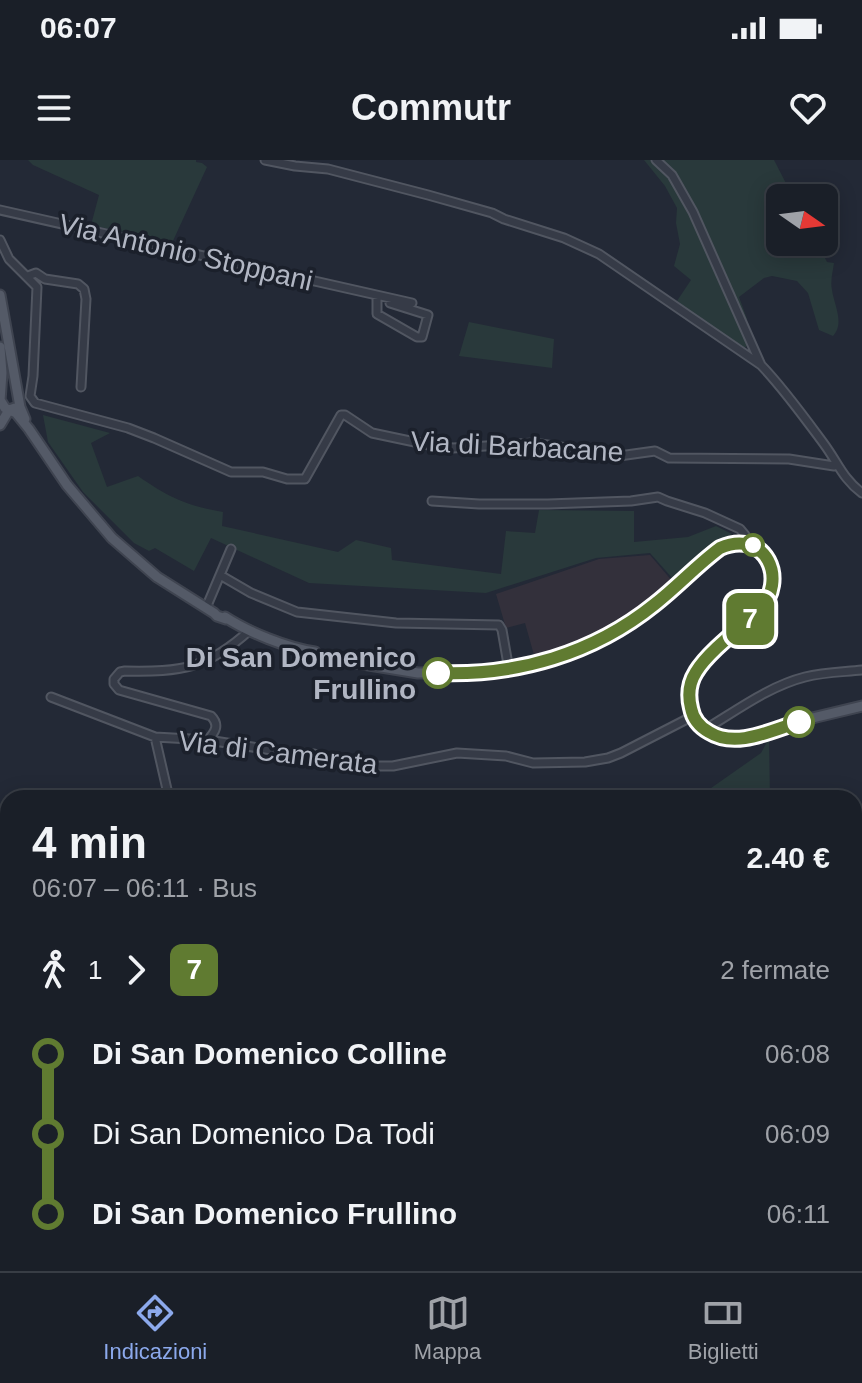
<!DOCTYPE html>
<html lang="it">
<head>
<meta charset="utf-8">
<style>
  :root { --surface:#1a1f28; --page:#232730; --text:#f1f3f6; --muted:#9fa2a8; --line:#383d45; --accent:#8ca9ec }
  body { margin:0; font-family:Arial,sans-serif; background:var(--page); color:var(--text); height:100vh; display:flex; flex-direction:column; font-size:30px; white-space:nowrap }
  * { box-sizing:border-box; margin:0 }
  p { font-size:26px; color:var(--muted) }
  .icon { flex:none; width:44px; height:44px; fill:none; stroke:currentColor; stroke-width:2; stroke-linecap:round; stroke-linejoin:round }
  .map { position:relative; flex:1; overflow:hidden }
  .details { position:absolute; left:0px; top:630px; width:862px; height:482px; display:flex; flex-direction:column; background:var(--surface); border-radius:24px 24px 0 0; box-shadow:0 4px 20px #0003,0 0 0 2px var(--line) }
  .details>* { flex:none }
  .badge { padding:0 16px; border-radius:12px; font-size:28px; line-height:52px }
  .needle { width:52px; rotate:104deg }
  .buttons { position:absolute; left:766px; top:24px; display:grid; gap:16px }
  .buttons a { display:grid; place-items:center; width:72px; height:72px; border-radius:12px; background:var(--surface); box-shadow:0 4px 20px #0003,0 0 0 2px var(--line); font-size:40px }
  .map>.badge { position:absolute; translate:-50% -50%; box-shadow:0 0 0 4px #fff }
  .legs { display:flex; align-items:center; gap:12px; height:88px; padding:0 32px; font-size:26px }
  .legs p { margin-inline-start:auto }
  .headline { display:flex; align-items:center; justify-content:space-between; height:136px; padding:0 32px }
  h1 { font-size:44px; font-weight:700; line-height:60px }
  ul { padding:0 32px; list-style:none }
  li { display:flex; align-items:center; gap:28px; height:80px; font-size:30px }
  li i { display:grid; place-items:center; width:12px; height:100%; margin:0 10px; background:currentColor }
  li i::after { content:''; width:20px; height:20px; margin:-10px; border:6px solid; border-radius:50%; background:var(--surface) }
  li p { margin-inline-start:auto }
  li:first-child i { background:linear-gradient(#0000 50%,currentColor 0) }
  li:last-child i { background:linear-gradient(currentColor 50%,#0000 0) }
  .status { display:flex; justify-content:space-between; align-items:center; height:56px; padding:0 40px; background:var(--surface); direction:ltr }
  .status svg { height:22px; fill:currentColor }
  header { display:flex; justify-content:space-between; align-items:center; height:104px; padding:0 32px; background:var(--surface); font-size:36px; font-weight:700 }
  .tabs { display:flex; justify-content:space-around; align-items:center; height:112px; border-top:2px solid var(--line); background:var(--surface); font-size:22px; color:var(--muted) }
  .tabs a { display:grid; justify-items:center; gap:4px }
  .tabs .current { color:var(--accent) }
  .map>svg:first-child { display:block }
</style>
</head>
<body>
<div class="status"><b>06:07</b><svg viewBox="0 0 49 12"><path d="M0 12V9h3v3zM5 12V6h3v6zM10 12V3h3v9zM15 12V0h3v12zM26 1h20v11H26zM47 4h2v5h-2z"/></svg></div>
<header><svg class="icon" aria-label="menu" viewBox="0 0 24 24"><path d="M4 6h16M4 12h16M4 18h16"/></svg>Commutr<svg class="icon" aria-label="heart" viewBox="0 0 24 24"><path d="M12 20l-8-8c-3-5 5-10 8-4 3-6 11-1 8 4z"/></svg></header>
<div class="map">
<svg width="862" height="1111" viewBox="0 0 862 1111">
  <rect width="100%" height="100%" fill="#232936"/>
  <path fill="#33303b" d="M650,395L673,422L642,446L584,480L534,495L525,463L506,468L496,434L599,399Z"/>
  <path fill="#29393b" d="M28,0H196V2L202,3L207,7L172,83L91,65L99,35L33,5Z
    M644,0H774L792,35L790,38H780L773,41L770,48L768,60L780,58V82H817L827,102L834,103C833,111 830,121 832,130C834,145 845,163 833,176L819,170L808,133L797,121L772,116L764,118L739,137L747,159L739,162L749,184L740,192L677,141L691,120L674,106L680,84L676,63L677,48L665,26Z
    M469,162L554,179L552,208L459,196Z
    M43,255L110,273L91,283L107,327L138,316C168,337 187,346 223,352L222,366L338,392L356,380L391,388L392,400L501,414L506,371L535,373L539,350L634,351V382L688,377L716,366L732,374C709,384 692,402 674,420L650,393L596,398L486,433L309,423L211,378L194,411L155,388L149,391L134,383L83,332L48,282Z
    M769,578L770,638H674L704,633L761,593Z
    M8,720V858H0V723Z
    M714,1104H818L823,1111H717Z"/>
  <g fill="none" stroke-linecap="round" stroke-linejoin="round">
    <path stroke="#39465e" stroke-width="2" d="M854,701L862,698
      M231,1104V1111
      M256,1104L262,1111
      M782,1104L791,1111"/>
    <defs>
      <path id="minor" d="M265,0L295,6L328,9L428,35L492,53L504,59L564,78L599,94L761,205
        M656,0L672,15L693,52L761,205C784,229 804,257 824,284C838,303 843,319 862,333
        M0,50L412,143
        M0,80L9,99L37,127L33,216L30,236L35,243L128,268L154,278L231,312H263L287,319H305L341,255H345L372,273L429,285L453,288L534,283L619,296L655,291L669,298L789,299L834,306L837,304
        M28,116L36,113L45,119L78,124L84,129L86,139L81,227
        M377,139V154L417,177H422L428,155L390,143
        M432,341L479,344H548L631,341L658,337L667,341L705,353L740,369L745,375V383
        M220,415L251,433L297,452L396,463L499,465L502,470L509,510
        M206,448L231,389
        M51,537L155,577L208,580L284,592L314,594L342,602L378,606H393L457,593L506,596L533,603L585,602L608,598L621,593L693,556
        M704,570C736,551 769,526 805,517C824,512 843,512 862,510
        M155,577L169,638
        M208,580C215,572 220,565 211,556L119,530L114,524V519L120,512L125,511C182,512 207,509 250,470
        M0,885L8,886
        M0,942L8,943"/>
      <path id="major" d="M0,135L20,247L25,259
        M0,187L2,213L0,241
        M0,240L5,248L16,253L29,269L67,325L112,378L157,417L214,453L217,456L226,459
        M0,265L9,250L15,248
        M225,457C248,472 287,488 315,492
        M311,492L326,498L418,513L486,512L533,505L573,492L626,465L659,442L720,388C766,368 789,419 759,451C732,476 662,523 699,565C712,578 728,580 745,578L808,559L862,546"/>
    </defs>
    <use href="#minor" stroke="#515661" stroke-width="11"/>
    <use href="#major" stroke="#3f4450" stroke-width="13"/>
    <use href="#minor" stroke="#363b47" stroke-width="7"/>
    <use href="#major" stroke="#545a67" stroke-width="9"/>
  </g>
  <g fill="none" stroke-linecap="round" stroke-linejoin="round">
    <defs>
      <path id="line-1" d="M438,513C517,516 593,494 655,444C678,426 697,405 720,388C766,368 789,420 759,451C740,468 708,492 696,512C689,523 688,536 691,548C693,559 700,567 709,572C736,589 772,570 799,562"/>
    </defs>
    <use href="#line-1" stroke="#fff" stroke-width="18"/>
    <use href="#line-1" stroke="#607b31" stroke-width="12"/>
  </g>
  <g fill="#fff" stroke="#607b31" stroke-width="4">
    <circle cx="753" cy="385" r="10"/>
    <circle cx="438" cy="513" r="14"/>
    <circle cx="799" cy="562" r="14"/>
  </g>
  <g text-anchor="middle" stroke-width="7" stroke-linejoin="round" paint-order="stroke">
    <g font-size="28" fill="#b1b6c3" stroke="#1b202b">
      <text transform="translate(186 92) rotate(13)" y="10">Via Antonio Stoppani</text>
      <text transform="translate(517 286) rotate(3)" y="10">Via di Barbacane</text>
      <text transform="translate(278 592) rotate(7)" y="10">Via di Camerata</text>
    </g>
    <g font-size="28" font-weight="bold" fill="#b1b6c3" stroke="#1b202b" text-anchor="end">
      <text x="416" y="507">Di San Domenico<tspan x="416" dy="32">Frullino</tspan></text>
    </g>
  </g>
</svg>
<div class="buttons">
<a><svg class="needle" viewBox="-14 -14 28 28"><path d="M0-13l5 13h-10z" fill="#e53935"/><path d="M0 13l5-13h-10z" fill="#9fa2a8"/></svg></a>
</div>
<b class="badge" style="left:750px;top:459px;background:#607b31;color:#fff">7</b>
<section class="details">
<div class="headline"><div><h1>4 min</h1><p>06:07 – 06:11 · Bus</p></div><b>2.40 €</b></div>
<div class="legs"><svg class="icon" aria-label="walk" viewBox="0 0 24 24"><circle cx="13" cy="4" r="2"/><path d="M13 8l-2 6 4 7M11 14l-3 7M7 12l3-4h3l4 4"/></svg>1<svg class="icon" aria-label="forward" viewBox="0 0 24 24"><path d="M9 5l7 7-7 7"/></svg><b class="badge" style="background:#607b31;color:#fff">7</b><p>2 fermate</p></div>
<ul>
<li><i style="color:#607b31"></i><b>Di San Domenico Colline</b><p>06:08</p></li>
<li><i style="color:#607b31"></i><span>Di San Domenico Da Todi</span><p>06:09</p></li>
<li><i style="color:#607b31"></i><b>Di San Domenico Frullino</b><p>06:11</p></li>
</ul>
</section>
</div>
<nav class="tabs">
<a class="current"><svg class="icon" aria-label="directions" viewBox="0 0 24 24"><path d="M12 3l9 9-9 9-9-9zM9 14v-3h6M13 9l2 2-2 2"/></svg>Indicazioni</a>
<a><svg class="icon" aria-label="map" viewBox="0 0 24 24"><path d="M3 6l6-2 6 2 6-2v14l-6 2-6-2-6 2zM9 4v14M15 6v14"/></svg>Mappa</a>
<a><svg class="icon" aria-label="tickets" viewBox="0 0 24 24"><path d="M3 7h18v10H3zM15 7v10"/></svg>Biglietti</a>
</nav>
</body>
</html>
